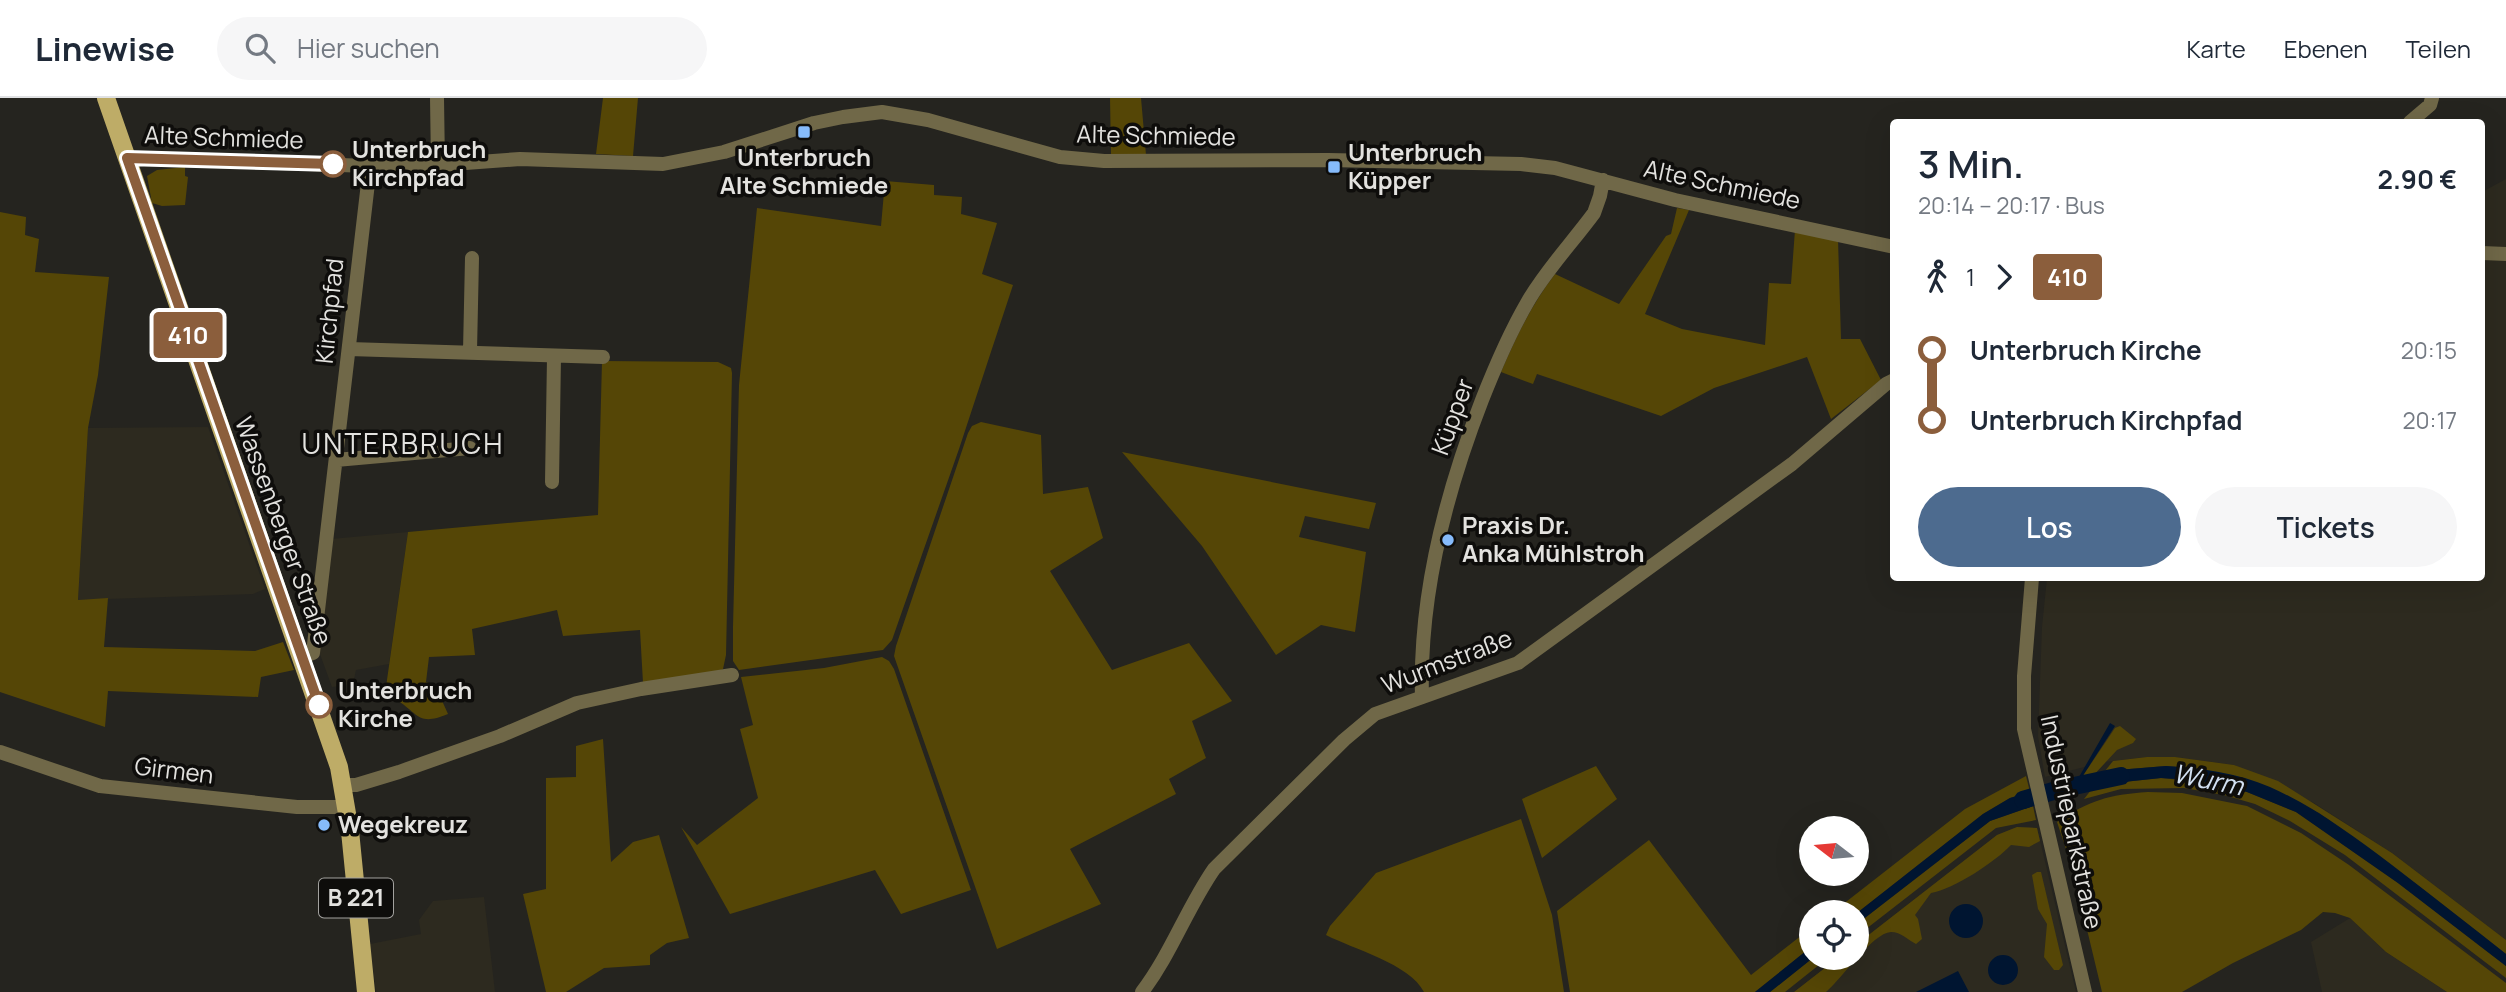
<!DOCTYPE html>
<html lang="de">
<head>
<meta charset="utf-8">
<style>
  :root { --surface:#fff; --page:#f6f6f7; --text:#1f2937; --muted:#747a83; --line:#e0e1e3; --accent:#4d6b8f }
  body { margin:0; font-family:Manrope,sans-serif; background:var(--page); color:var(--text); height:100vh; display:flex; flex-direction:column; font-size:26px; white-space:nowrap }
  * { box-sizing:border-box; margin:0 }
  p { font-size:23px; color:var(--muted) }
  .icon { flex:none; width:38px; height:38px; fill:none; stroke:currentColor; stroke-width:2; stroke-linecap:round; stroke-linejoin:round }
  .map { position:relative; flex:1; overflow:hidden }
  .side { position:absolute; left:1890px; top:21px; width:595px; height:462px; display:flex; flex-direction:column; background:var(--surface); border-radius:7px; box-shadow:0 7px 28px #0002 }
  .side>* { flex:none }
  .badge { padding:0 14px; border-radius:5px; font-size:24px; line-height:46px }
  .needle { width:46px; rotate:286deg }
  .fabs { position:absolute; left:1799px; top:718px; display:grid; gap:14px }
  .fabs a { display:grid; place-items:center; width:70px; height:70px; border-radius:50%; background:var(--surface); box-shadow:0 7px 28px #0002; font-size:35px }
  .map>.badge { position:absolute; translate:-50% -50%; box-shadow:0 0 0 4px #fff }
  .legs { display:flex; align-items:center; gap:10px; height:77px; padding:0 28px; font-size:23px }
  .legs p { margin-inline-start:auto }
  .headline { display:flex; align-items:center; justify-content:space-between; height:119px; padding:0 28px }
  h1 { font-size:38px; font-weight:600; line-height:52px }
  .cta { display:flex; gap:14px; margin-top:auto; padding:14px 28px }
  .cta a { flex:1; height:80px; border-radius:42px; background:var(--accent); color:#fff; font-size:28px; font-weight:600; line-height:80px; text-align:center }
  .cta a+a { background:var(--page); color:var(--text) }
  ul { padding:0 28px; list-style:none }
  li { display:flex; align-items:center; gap:24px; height:70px; font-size:26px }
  li i { display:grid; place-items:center; width:10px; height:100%; margin:0 9px; background:currentColor }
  li i::after { content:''; width:18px; height:18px; margin:-9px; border:5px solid; border-radius:50%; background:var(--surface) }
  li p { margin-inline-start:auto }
  li:first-child i { background:linear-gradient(#0000 50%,currentColor 0) }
  li:last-child i { background:linear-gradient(currentColor 50%,#0000 0) }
  header { display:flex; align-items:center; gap:42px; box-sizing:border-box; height:98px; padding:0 35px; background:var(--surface); border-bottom:2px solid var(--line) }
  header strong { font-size:33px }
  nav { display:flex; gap:38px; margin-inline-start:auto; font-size:24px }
  .search { width:490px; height:63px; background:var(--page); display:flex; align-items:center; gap:18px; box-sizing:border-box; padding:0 24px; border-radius:38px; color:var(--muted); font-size:26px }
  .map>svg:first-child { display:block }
</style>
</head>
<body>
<header>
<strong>Linewise</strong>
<div class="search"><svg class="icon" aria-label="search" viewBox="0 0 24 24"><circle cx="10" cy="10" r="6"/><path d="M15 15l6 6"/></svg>Hier suchen</div>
<nav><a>Karte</a><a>Ebenen</a><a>Teilen</a></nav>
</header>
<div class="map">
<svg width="2506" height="894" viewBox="0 0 2506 894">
  <rect width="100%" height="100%" fill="#25241f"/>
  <path fill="#2d2a1f" d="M2506,81V842L2392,755L2314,705L2234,667L2175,659H2147L2104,664L2045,679L2038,638L2042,529L2047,480H2482V94Z
    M208,329L265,491L253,496L78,502L88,330Z
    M408,434L389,566L356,572L353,586L332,589L317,548L331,441Z
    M2017,729L2037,730L2076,894H1794L1839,859H1857V846L1997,737Z
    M484,799L495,894H376L370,846L421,836L419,822L433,803Z
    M2350,820L2386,854L2447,894H2322L2311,844Z"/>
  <path fill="#554606" d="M603,0H638L633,58L596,56Z
    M1110,0H1141L1146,57L1111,56Z
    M185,69V78L188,79L185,107L162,108L152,105L147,78L157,72Z
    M885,83L934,87V97L962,99L961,116L997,125L982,176L1013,187L959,351L892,542L883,552L739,572L733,563V529L739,287L757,110L881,128Z
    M1677,110L1689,112L1645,216L1682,231L1765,247L1769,185L1791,186L1795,132L1838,141L1841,241H1860L1881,282L1831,321L1807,259L1714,290L1661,318L1537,276L1533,286L1501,274C1516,239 1532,206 1555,176L1619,206L1666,138L1671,136Z
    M0,114L26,119L25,137L39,141L35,174L109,179L98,277L88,330L78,502L108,500L104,549L255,553L283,544L294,572L261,579L258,599L108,593L105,629L0,594Z
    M602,263L718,264L731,270L732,275L726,557L723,571L716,575L643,585L640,532L563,538L557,512L472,531L475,557L429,559L426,584L435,587L448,616C417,629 419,615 395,601L384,603L408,434L598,417Z
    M981,324L1041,337L1043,396L1088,389L1103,440L1050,473L1112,572L1189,545L1232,603L1192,623L1206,660L1169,681L1176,696L1070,751L1101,806L997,851L894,558L896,548L968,335L972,328Z
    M1122,354L1376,405L1369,431L1305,418L1299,439L1366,454L1355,534L1321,527L1276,557L1202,448Z
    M882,559L889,563L894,571L971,792L901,816L875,772L730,816L681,729L697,747L758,700L740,631L753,627L741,579L824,570Z
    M2120,628L2136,641L2133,645L2117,652L2092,679H2082L2115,630Z
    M603,641L611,764L633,744L659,737L689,840L667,845L650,857V867L604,870L566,894H546L523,796L546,791V680L576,679V648Z
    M2147,659H2175L2234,667L2278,683L2392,755L2506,842V856L2424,792L2319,715L2234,678L2194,670L2166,668L2105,673L2113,663Z
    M1596,668L1617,701L1542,760L1522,701Z
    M2026,678L2030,694L2010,700L1983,716L1857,815L1833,814L1965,711Z
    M2161,680L2219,686L2247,694L2296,714L2398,785L2506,868V880L2345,757L2290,723L2255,706L2224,697L2184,690L2121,691L2084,701L2095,687Z
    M2148,694L2182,695L2247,708L2301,735L2349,767L2506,885V894H2447L2386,854L2350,820L2335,815L2323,814L2301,832L2233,865L2182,894H2102L2072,769L2057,724C2090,702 2108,697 2148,694Z
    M2033,708L2036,722L1996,730L1857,838V826L1990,723Z
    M1521,721L1552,817L1564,894H1424C1410,866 1353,851 1326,837L1330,828L1376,775Z
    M2017,729L2037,730L2040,743L2029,749L2011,747C1995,764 1954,791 1931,795L1915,817L1918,821L1922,841L1916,846C1908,842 1901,834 1891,834C1872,835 1841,882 1826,894H1794L1839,859H1857V846L1997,737Z
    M1649,742L1751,877L1811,830V849L1755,894H1570L1557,813Z
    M2037,774H2041L2063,867L2059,872H2054L2044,859L2047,826L2038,811L2032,777Z
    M1814,859H1829L1785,894H1770Z"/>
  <path fill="#001531" d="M2110,625L2115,628L2082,679H2092L2084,692L2050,702L2047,688L2076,683L2079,679Z
    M2166,668C2200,670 2238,675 2270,689C2315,709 2353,738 2392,767C2430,796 2468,826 2506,856V868L2398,785L2296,714L2247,694L2194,682L2161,680L2095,687L2105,673Z
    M2030,694L2033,708L1990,723L1857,826V815L1983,716L2010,700Z
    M1949 823a17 17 0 1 1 34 0a17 17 0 1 1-34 0Z
    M1811,849V859H1814L1770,894H1755Z
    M1988 872a15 15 0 1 1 30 0a15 15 0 1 1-30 0Z
    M1958,873L1969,894H1916Z"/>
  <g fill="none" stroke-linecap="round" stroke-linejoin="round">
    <path stroke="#001531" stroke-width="18" d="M2023,702L2060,691L2121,678"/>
    <path stroke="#706848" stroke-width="14" d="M437,0L438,67
      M2410,24L2430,7L2432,0
      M127,60L370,68L438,67L520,61L663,66L724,54L814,25L843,19L882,14L928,22L1060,59L1104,63L1328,62L1521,66L1555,70L1675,102L1894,149
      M2482,155L2506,156
      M349,251L603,259
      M470,253L472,160
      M336,362L470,350
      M552,384L554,259
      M2032,480L2024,578V631L2085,894
      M302,559L313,555L370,68
      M1422,599C1419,497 1445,397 1482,302C1495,269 1509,236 1527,205C1545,173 1572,145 1594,115L1600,98L1603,82
      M0,654L100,688L297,709H338L347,706
      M343,687H356L399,674L500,638L577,605L641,591L732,577
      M1142,894C1171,856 1187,810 1214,771L1344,642L1375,616L1518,565L1792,366L1886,286L1894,282"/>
    <path stroke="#beac67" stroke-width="18" d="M106,0L339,669L350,733L366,894"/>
  </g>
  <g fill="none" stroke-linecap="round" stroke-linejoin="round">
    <defs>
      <path id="line-1" d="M319,607L127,60L333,66"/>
    </defs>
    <use href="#line-1" stroke="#fff" stroke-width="16"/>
    <use href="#line-1" stroke="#8b5e3c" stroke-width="10"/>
  </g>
  <g fill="#86bbfb" stroke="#0e0d0b" stroke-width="2.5">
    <rect x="797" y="27" width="14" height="14" rx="3.5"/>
    <rect x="1327" y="62" width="14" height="14" rx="3.5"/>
    <circle cx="1448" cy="442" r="7"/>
    <circle cx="324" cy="727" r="7"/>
  </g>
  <g fill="#fff" stroke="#8b5e3c" stroke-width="3.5">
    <circle cx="333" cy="66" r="12"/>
    <circle cx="319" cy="607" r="12"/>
  </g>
  <g text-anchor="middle" stroke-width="7" stroke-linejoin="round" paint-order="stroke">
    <rect fill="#0e0d0b" stroke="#a3a29f" stroke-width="2" x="319" y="780.5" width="74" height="39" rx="5"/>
    <g font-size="23" font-weight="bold" fill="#e3e2df">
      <text x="356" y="808">B 221</text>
    </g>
    <g font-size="24" fill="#e3e2df" stroke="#0e0d0b">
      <text transform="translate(1156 38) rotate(1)" y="8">Alte Schmiede</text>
      <text transform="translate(224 40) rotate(2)" y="8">Alte Schmiede</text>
      <text transform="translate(1722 87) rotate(12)" y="8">Alte Schmiede</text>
      <text transform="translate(330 213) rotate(-84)" y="8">Kirchpfad</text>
      <text transform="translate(1453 319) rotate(-70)" y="8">Küpper</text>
      <text transform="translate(283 433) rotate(70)" y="8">Wassenberger Straße</text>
      <text transform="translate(1447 564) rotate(-21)" y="8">Wurmstraße</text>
      <text transform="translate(174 673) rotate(7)" y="8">Girmen</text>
      <text transform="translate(2071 724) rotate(78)" y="8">Industrieparkstraße</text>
    </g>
    <g font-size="24" font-weight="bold" fill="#e3e2df" stroke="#0e0d0b" text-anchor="start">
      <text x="352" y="60">Unterbruch<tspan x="352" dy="28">Kirchpfad</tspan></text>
      <text x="338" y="601">Unterbruch<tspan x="338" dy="28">Kirche</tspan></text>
    </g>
    <g font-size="24" font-weight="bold" fill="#e3e2df" stroke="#0e0d0b" text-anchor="start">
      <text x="1348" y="63">Unterbruch<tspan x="1348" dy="28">Küpper</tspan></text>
      <text x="804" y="68" text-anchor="middle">Unterbruch<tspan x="804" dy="28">Alte Schmiede</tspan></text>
      <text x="1462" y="436">Praxis Dr.<tspan x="1462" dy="28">Anka Mühlstroh</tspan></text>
      <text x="338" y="735">Wegekreuz</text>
    </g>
    <g font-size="26" font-style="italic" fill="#d2e0f1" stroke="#0e0d0b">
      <text transform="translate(2208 682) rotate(11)" y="9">Wurm</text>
    </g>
    <g font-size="28" letter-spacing="2" fill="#e3e2df" stroke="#0e0d0b">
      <text x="403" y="356">UNTERBRUCH</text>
    </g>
  </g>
</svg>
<div class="fabs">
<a><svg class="needle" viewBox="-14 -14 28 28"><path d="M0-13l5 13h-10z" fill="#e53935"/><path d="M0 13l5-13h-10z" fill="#747a83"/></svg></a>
<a><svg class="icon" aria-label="locate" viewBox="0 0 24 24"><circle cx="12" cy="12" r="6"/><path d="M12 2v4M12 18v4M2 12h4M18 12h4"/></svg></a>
</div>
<b class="badge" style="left:188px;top:237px;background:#8b5e3c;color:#fff">410</b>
<section class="side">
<div class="headline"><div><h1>3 Min.</h1><p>20:14 – 20:17 · Bus</p></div><b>2.90 €</b></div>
<div class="legs"><svg class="icon" aria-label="walk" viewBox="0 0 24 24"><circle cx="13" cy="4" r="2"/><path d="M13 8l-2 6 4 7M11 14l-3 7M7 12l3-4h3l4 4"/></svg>1<svg class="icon" aria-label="forward" viewBox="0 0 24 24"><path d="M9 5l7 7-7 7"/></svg><b class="badge" style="background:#8b5e3c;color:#fff">410</b></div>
<ul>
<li><i style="color:#8b5e3c"></i><b>Unterbruch Kirche</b><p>20:15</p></li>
<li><i style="color:#8b5e3c"></i><b>Unterbruch Kirchpfad</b><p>20:17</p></li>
</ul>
<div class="cta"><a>Los</a><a>Tickets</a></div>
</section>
</div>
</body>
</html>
